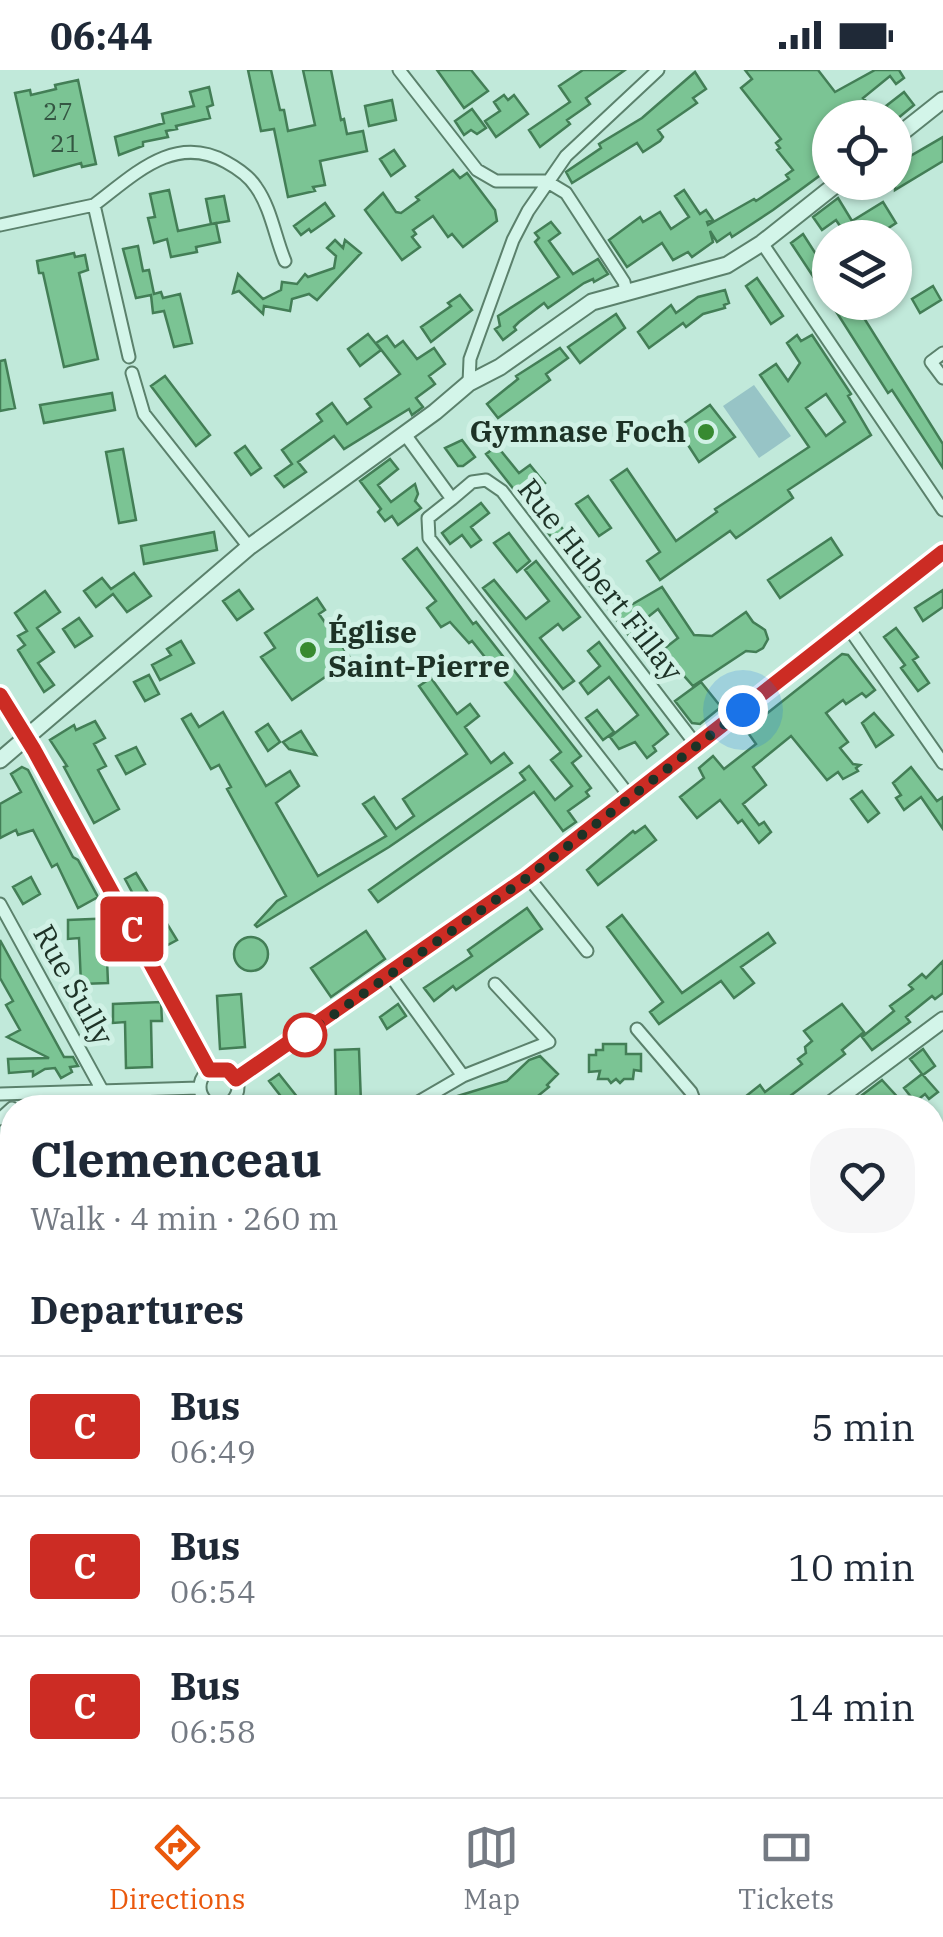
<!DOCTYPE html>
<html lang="en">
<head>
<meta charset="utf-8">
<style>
  :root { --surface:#fff; --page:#f6f6f7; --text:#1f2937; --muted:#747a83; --line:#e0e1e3; --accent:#ea580c }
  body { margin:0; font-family:"IBM Plex Serif",serif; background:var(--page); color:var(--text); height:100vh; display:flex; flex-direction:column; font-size:38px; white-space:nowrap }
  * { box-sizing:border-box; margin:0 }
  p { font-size:32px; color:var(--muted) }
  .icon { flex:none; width:55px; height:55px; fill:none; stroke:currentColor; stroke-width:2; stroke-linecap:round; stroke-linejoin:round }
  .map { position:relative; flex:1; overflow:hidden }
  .sheet { position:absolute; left:0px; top:1025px; width:945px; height:702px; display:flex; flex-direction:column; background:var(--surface); border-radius:40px 40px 0 0; box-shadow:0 2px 8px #0004 }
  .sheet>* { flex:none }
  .badge { padding:0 20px; border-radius:8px; font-size:35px; line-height:65px }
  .tools { position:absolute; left:812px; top:30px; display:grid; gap:20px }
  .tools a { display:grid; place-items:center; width:100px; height:100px; border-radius:50%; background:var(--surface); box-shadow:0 2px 8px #0004; font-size:50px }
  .you { position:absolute; width:50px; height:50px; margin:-25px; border:8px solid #fff; border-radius:50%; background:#1a73e8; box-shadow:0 0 0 15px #1a73e833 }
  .map>.badge { position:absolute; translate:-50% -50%; box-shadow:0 0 0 5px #fff }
  h2 { padding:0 30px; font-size:38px; line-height:90px }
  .round { display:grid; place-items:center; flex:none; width:105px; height:105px; border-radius:40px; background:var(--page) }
  .summary { display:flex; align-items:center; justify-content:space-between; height:170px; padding:0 30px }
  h1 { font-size:48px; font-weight:700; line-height:75px }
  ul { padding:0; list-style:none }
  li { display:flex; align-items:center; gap:30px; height:140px; padding:0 30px; border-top:2px solid var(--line) }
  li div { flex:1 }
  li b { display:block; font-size:38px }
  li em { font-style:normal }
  li .badge { min-width:110px; font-weight:700; text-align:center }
  .status { display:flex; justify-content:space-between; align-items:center; height:70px; padding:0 50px; background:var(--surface); direction:ltr }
  .status svg { height:28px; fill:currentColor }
  .dock { display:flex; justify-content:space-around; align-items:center; height:140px; border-top:2px solid var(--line); background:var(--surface); font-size:28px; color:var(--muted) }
  .dock a { display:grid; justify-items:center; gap:5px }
  .dock .on { color:var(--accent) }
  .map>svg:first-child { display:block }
</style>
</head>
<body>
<div class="status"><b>06:44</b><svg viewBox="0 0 49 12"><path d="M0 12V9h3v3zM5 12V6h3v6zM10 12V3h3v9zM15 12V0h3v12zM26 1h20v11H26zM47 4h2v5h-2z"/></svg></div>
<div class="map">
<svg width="943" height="1727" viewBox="0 0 943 1727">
  <rect width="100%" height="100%" fill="#c1e9da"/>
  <path fill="#97c4c6" d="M754,315L791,366L759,388L723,336Z"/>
  <path fill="#7bc494" stroke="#437e56" stroke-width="2.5" fill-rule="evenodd" d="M248,0H271L280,40H284L288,61L315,55L303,0H331L341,50L344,49L347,64L363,61L367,81L320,91L325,115L313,117L315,121L288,127L274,59L261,61Z
    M437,0H471L488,21L464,38Z
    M583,0H625L586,28L590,34L567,50L570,54L540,77L529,60L570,32L559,16Z
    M745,0H818L835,22L875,0H899L904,8L896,14L890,6L863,28L866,31L849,44L844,38L830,48V98L773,140L732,167L730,163L717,172L710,161L713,172L692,187L688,182L673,190L662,173L627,197L609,170L640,147L643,152L660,142L671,159L689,147L675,126L684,120L700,144L706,140L713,150L707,152L708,155L754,129L756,131L789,109L786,105L793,100L777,80L780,78L776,73L781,69L741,18L752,9Z
    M695,2L706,19L693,28L697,33L658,60L663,67L660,71L643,82L637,73L572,113L566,102L601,78L599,74L642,48Z
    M78,10L96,94L82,97L81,93L34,106L15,23L30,20L31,25L56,19L55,15Z
    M209,17L213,35L207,37L210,48L176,56L177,59L166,61L168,67L143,72V76L119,85L115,67L164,53L162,44L194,36L190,22Z
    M904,22L914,35L897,49L886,36Z
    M504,25L508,30L514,25L528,44L496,67L485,51L500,41L494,32Z
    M392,30L396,50L369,56L365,36Z
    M472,39L486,58L477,64L471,60L464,65L455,51Z
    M943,67V91L895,120V95Z
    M394,80L405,96L391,106L380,89Z
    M453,100L460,108L467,103L495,140L497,151L463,177L452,164L448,167L433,146L413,160L416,164L412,167L420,177L402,190L365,140L383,123L396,142L401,143L419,130L416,127Z
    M169,120L178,161L216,153L220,172L196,177L197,182L171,187L167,169L154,173L148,148L155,147L150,124Z
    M224,126L229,151L211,154L206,129Z
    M838,128L852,151L883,132L896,153L873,168H848L836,150L822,160L813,147Z
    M325,133L334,146L311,162L309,159L301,165L294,156Z
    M551,152L560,163L549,171L573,204L598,189L608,204L594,212L593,209L584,213L548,238L544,233L519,252L514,257L516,260L503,270L495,259L500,256L498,246L559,207L535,172L539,168L535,163Z
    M803,164L830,206V232L791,173Z
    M335,170L343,178L345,170L361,183L317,230L309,224L292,229L290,241L264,236L263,244L239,221L233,223L238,204L263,229L281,220L282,212L297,214L305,204L308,207L334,198L336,186L327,178Z
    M138,176L143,201L149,200L154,224L161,222L163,228L180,224L192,273L174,277L164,241L153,243L151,225L136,228L123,179Z
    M74,183L75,187L85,185L88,200L79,203L98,289L64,297L43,203H39L37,191Z
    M757,208L783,246L771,254L746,216Z
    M933,216L941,230L920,243L912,229Z
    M725,220L729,233L724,235L725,238L703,244L686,257L683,253L649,278L638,262L671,235L676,243L698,227Z
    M460,225L472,240L431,272L421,257L451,236L448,233Z
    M830,232H854L943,374V398L892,320L888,323Z
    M616,244L625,258L580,293L568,277Z
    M368,264L381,280L360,296L348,279Z
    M797,265L801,271L812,265L851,324L848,326L871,365L788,420L793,428L742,464L736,468L730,461L660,510L647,491L660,482L611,410L627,399L676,471L717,442L715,439L809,377L760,305L776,294L788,311L800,293L787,273ZM826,324L845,352L826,366L806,338Z
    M387,266L395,277L403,271L417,289L434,278L445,294L429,306L435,314L416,328L423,337L412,345L409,339L344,379L334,366L298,392L306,402L284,417L275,406L292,394L282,380L322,351L317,344L332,333L347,354L371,337L365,329L400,304L376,273Z
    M560,278L568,288L546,304L550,310L498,348L487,334L518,309L516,306Z
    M5,290L15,338L0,341V291Z
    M165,306L210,365L196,376L151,316Z
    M112,323L115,340L44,353L40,335Z
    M710,335L735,367L699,392L677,358Z
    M462,370L475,387L463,396H458L445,378Z
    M245,376L261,398L251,405L235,383Z
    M497,376L519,403L530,395L539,406L545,413L533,422L626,538L662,517L694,565L712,566L746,542L753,552L765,560L768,569L763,578L756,582L746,581L693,616L677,598L663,609L486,384ZM658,539L678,568L660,582L639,554Z
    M123,379L136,450L119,453L106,382Z
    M390,389L398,399L378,415L391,432L415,414L418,424L415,431L421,438L398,455L392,446L385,451L378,442L381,439L360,411Z
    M588,426L611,458L599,466L576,434Z
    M481,433L489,443L471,457L481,470L471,477L462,465L450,474L442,463Z
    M214,462L217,480L144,494L141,476Z
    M509,463L530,491L517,502L494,473Z
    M831,468L842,485L780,528L768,510Z
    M417,478L473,554L476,552L581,686L572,693L591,718L586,722L589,726L568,741L576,752L563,761L534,722L378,832L369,820L525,710L520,703L529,696L555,730L572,716L551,690L561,682L472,571L469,573L450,552L441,557L427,538L436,531L403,489Z
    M536,491L580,547L563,560L558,554L540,568L574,611L563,619L483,518L494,510L526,549L549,531L525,500Z
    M134,503L151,526L127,542L113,524L96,537L84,521L102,508L111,519Z
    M239,520L253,539L237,550L223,531Z
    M943,520V537L923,551L915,538Z
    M45,521L60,542L37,558L54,582L38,593L54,615L44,622L18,580L25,575L18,566L27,561L15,543Z
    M317,528L325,540L319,544L351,589L292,630L261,587L275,578L265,563Z
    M79,548L92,566L75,577L63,559Z
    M896,558L918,587L913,590L929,613L918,621L901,598L905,595L884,567Z
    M181,571L194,593L160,610L152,595L171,585L167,579Z
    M599,572L668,664L653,676L656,681L647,688L635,672L619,679L610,667L638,645L609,607L588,624L580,613L600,596L588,581Z
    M842,584L848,585L875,620L866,627L862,623L846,634L843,630L826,643L848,672L840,678L853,694L860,695L856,698L858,701L843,709L838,702L827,710L791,666L753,697L766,715L743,734L759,755L764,752L771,762L759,773L742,750L738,753L720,730L697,748L680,727L704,708L699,698L713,686L724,699L756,674L746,660Z
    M149,605L159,624L145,631L134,612Z
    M431,608L457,644L470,634L479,646L465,657L491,693L504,683L512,693L389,777L257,857L255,855L277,831L286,826L227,719L231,717L219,695L211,699L182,649L191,644L199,657L223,642L266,716L290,701L299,716L276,733L318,806L386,766L363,734L374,727L396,759L414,746L403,729L467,684L419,616Z
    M701,612L721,637L700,654L692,653L675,631Z
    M597,640L614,662L603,670L586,648Z
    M874,643L893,665L876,677L862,653Z
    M95,651L105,668L94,674L106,696L98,700L119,739L94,753L64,697L67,696L50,670L74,655L76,660Z
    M268,654L280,672L268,681L256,662Z
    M301,661L316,685L289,679L283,672Z
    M136,677L145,694L126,704L116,686Z
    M22,697L28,700L73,787L78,790L98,827L78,838L57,794L52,797L33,760L18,765L16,760L0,768V734L21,722L11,704Z
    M911,697L937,731L943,727V759L921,727L904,740L896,728L901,725L893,713Z
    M862,721L879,743L868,752L851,729Z
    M645,756L656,770L598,815L587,800L633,761L635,763Z
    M136,803L177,870L162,878L125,809Z
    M31,807L40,824L23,834L13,817Z
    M527,838L542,859L456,920L453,916L434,931L424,918L472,886L468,880Z
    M622,845L682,923L768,863L775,873L741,897L754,913L734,928L721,911L659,954L650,942L663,932L607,857Z
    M115,848V867H106L108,913L81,914L79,868L68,869V850Z
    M366,861L385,889L331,927L311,898Z
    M234 884a17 17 0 1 1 34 0a17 17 0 1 1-34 0Z
    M0,870L64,987H73L78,996L70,997L72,1002L61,1008L55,998L45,999L33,1006V1001L9,1003L8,989L49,988L7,967L20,960L6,935L13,931L0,908Z
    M943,891V923L935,929L932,926L906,947L910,952L872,980L862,967L894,941L890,936L913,919L909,915L922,904L926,908Z
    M241,924L245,977L220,979L217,926Z
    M161,932L162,951H151L152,997L126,998L125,952L113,953V934Z
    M398,934L406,946L387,959L380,947Z
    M842,934L864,962L842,980L845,984L781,1033L780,1031L771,1038H731L760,1015L765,1022L802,994L798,989L806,983L805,977L812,971L804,961Z
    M603,974H626V984H641V1001L634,1000L633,1009H624L620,1013L616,1009L611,1013L608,1009H598L600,1001L589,1002V985H596V980H603Z
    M359,979L361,1033L336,1034L335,980Z
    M923,979L935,996L923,1005L938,1022L929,1029L925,1024L915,1032L904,1018L922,1004L910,989Z
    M540,986L558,1004L547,1015L549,1017L523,1038H428L438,1032L507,1011L529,990Z
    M279,1004L306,1038H290L269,1011Z
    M882,1010L902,1032L896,1038H845Z
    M932,1462L943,1472V1519L932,1513Z
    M943,1606V1649L932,1660V1618Z
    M0,1672L12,1689V1722L0,1705Z
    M321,1715H365L354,1727H336Z"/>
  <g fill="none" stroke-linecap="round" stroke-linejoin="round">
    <defs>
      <path id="minor" d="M399,0L477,100L496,111H546L566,123L624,212L626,221
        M94,135C134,105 174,63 226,92C237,98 249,106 256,117C271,138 275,167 285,191
        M0,155L94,135L129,287
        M762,173L943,440
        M943,283L931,292L943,308
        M132,303L144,344L249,477
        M469,313L470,289L513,170L528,141L566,86L658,0
        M404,363L452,429L428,448L429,468L631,728
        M452,429L472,412L486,410L502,421L697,676
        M848,557L943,693
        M0,625L34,681L209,1000
        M528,807L587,881
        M0,834L102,1020
        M390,905L463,1006L408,1038
        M637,959L691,1022L697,1038
        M200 1017a19 19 0 1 1 38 0a19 19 0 1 1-38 0Z
        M463,1006L549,972L495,914
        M236,1009L275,985L528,807L943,482
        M0,1024L199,1018
        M0,1049L12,1038
        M0,1218L12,1207
        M0,1362L12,1351
        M0,1496L12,1484
        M0,1511L12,1531
        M932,1540L943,1528
        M0,1606L12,1597
        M0,1645L12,1662
        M54,1715L63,1727
        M823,1715L836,1727"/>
      <path id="tertiary" d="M895,68L943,30
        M0,690L249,477L435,342L469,313L500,297L592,232L727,195L762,173L839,112
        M825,1038L943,950
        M214,1727L224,1715"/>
    </defs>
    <use href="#minor" stroke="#5b816c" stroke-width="15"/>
    <use href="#tertiary" stroke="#5b816c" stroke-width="19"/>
    <use href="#minor" stroke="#d3f5e9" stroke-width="11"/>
    <use href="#tertiary" stroke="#d3f5e9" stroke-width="15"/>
    <path stroke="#1d3226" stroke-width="4" stroke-dasharray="18 18" stroke-linecap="butt" d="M932,1321L943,1311
      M568,1727L577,1715"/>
  </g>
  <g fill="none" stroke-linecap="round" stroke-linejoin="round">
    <defs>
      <path id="line" d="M0,625L34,680L209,1000H228L236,1009L528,807L943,482"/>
    </defs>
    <use href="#line" stroke="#fff" stroke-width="22"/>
    <use href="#line" stroke="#cc2c24" stroke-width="15"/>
    <path stroke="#1d3226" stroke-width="10" stroke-dasharray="0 18" d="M305,965L528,807L743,640"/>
  </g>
  <g fill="#378a30" stroke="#d0f1e5" stroke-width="4">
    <circle cx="706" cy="362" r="10"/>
    <circle cx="308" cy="580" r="10"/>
  </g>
  <circle fill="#fff" stroke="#cc2c24" stroke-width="5" cx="305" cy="965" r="20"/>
  <g text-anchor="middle" stroke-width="10" stroke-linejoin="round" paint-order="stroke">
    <g font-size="25" fill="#345642">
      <text x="58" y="50">27</text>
      <text x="65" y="82">21</text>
    </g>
    <g font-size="30" font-weight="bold" fill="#1d3226" stroke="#d0f1e5" text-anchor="end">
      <text x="686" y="372">Gymnase Foch</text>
      <text x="328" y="573" text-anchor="start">Église<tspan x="328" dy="34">Saint-Pierre</tspan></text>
    </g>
    <g font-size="30" fill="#1d3226" stroke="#d0f1e5">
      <text transform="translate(600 510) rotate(52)" y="10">Rue Hubert Fillay</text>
      <text transform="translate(73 915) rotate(61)" y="10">Rue Sully</text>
    </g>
  </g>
</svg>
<div class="tools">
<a><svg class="icon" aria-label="locate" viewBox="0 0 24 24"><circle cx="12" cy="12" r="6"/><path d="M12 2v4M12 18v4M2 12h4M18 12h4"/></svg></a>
<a><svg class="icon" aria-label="layers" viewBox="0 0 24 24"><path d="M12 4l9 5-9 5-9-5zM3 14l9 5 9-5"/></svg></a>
</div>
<div class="you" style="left:743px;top:640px"></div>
<b class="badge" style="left:132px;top:859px;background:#cc2c24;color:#fff">C</b>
<section class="sheet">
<div class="summary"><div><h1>Clemenceau</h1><p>Walk · 4 min · 260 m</p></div><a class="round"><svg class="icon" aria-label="heart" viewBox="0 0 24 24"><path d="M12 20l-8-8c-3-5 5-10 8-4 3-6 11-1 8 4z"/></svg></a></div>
<h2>Departures</h2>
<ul>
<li><span class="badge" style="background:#cc2c24;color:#fff">C</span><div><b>Bus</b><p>06:49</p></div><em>5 min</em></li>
<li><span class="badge" style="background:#cc2c24;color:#fff">C</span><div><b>Bus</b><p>06:54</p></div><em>10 min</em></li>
<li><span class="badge" style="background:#cc2c24;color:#fff">C</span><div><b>Bus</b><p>06:58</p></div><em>14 min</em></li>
</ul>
</section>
</div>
<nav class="dock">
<a class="on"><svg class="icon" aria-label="directions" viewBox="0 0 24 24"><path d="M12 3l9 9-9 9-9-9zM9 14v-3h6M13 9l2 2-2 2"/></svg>Directions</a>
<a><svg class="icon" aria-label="map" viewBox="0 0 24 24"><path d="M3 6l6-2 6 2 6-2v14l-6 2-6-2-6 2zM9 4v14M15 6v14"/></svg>Map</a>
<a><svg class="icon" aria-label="tickets" viewBox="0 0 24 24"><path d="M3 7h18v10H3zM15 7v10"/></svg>Tickets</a>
</nav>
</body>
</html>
